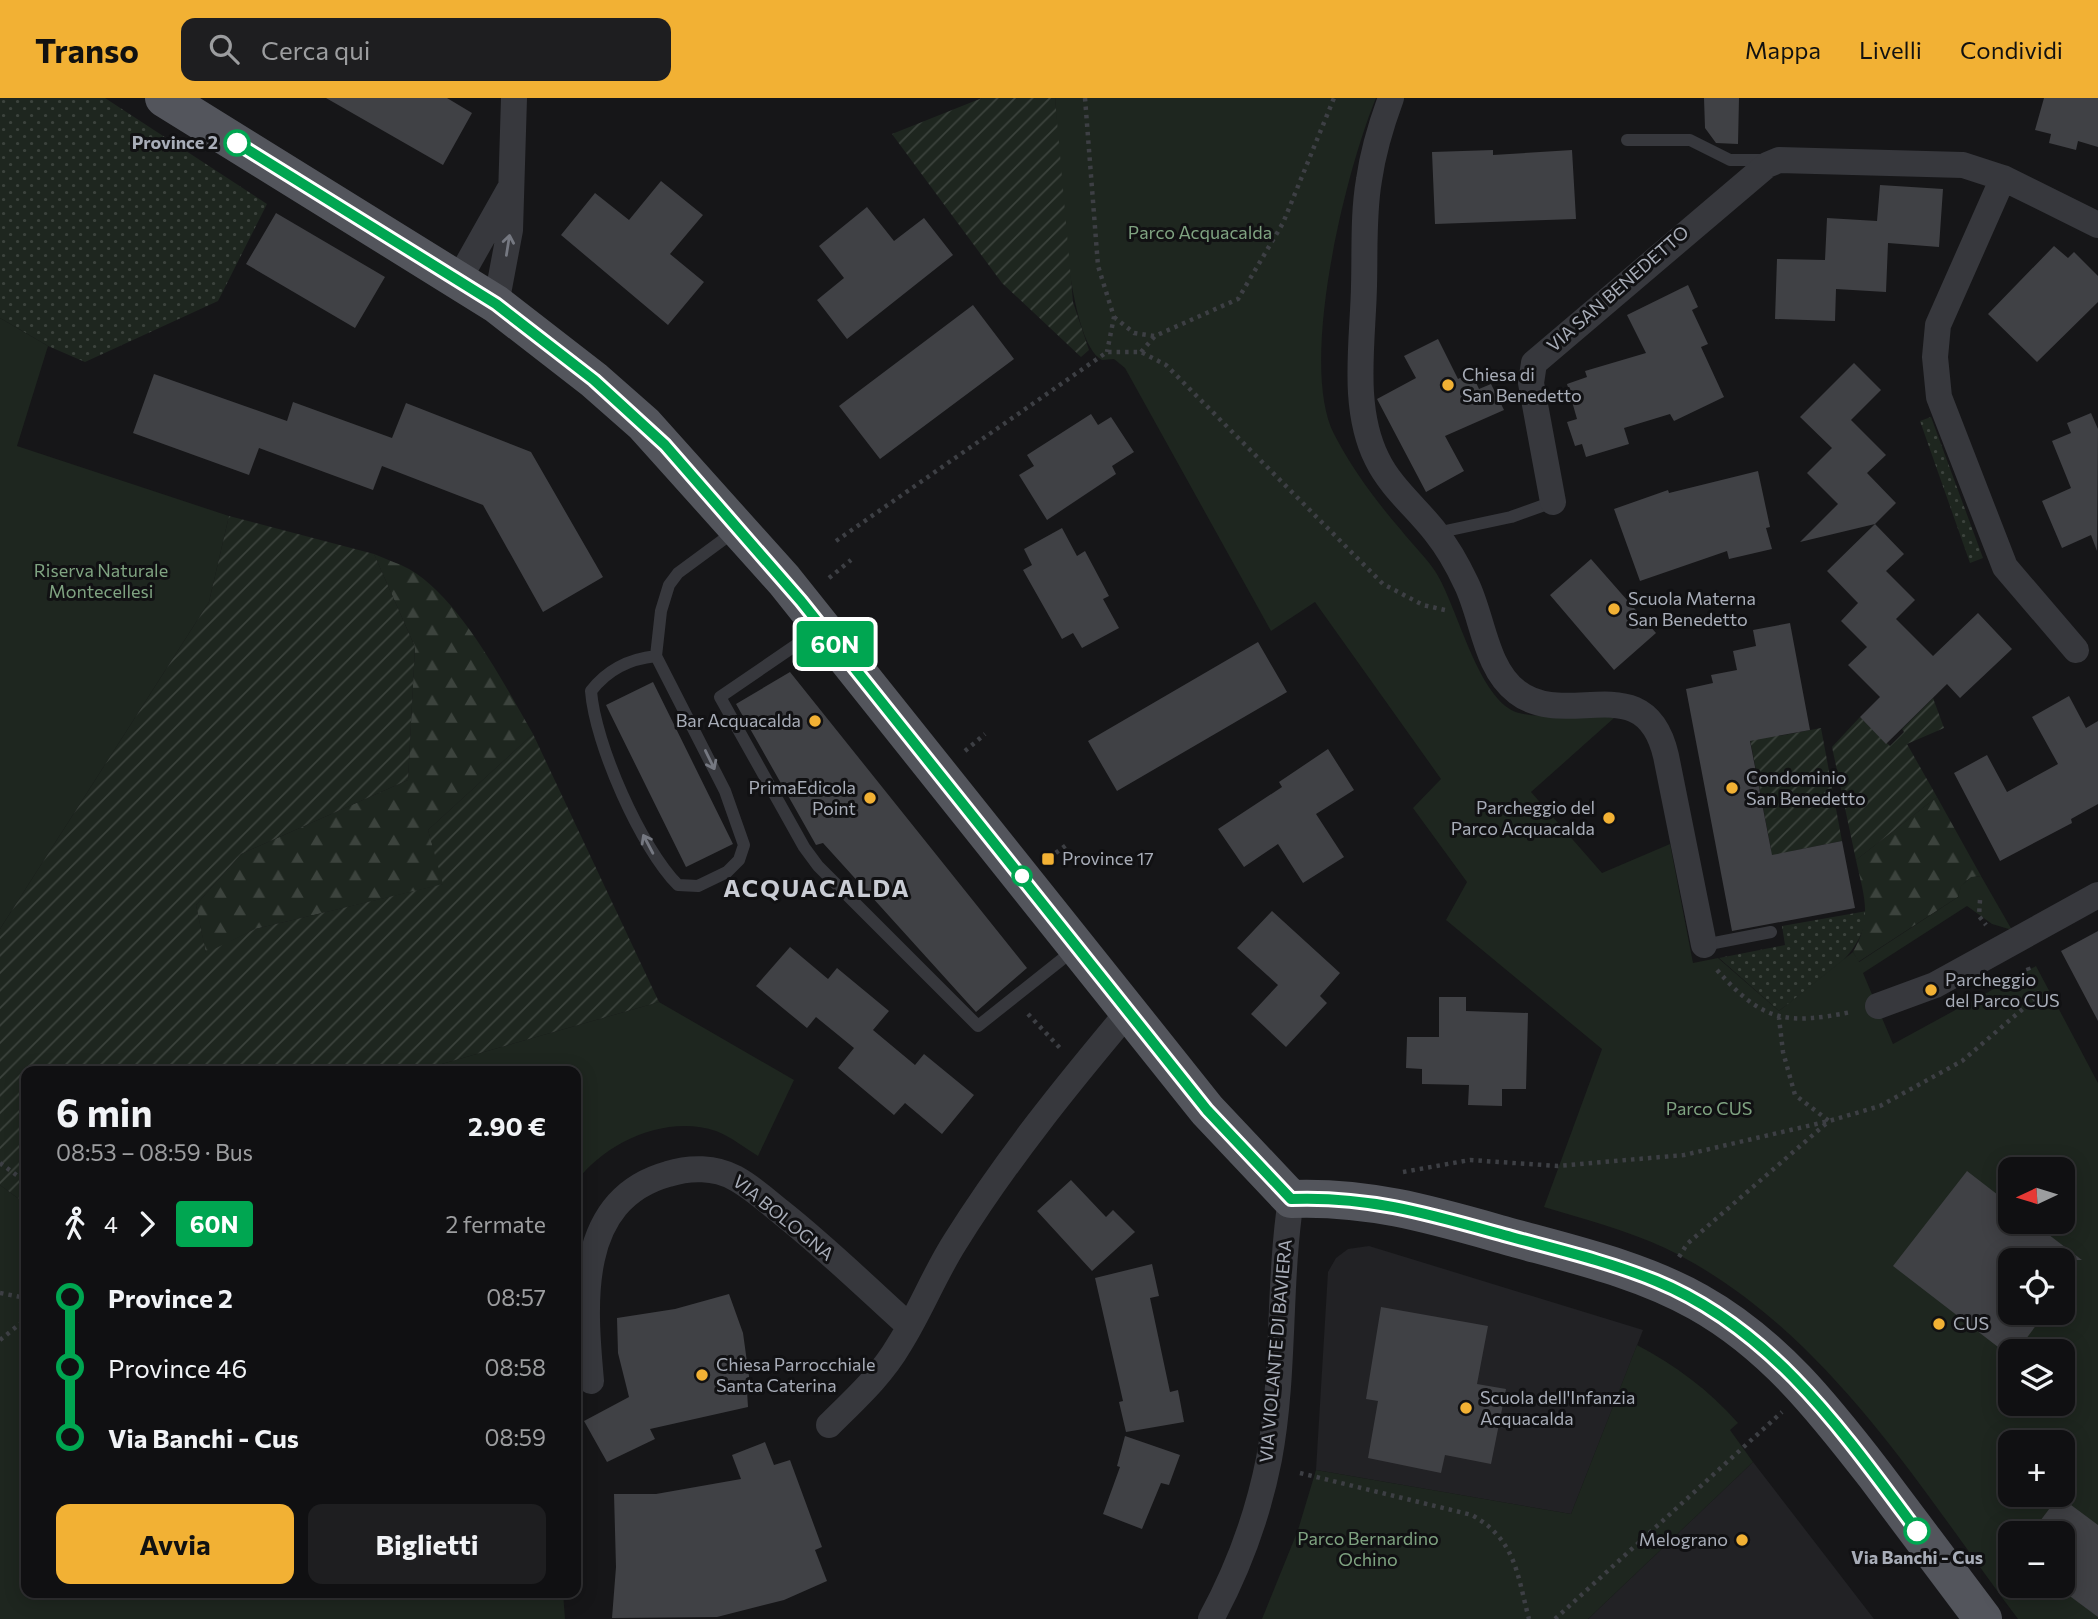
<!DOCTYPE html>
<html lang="it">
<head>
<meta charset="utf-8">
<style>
  :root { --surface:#101012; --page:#1e1e20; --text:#f1f3f6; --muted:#9c9d9f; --line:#303032; --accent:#f2b134 }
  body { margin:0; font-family:Commissioner,sans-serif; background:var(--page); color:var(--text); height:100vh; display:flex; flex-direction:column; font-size:26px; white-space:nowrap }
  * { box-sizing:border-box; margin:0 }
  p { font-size:23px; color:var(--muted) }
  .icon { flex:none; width:38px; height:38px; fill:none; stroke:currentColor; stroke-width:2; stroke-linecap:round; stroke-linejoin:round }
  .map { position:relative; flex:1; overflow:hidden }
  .side { position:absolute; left:21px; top:968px; width:560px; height:532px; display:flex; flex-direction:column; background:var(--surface); border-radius:14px; box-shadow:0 4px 18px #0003,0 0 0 2px var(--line) }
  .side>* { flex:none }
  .badge { padding:0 14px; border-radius:5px; font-size:24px; line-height:46px }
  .needle { width:46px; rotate:266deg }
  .controls { position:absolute; left:1998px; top:1059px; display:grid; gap:14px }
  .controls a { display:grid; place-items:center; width:77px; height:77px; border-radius:14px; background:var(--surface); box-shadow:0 4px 18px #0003,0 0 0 2px var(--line); font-size:35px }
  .map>.badge { position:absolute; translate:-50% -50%; box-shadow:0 0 0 4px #fff }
  .legs { display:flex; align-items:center; gap:10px; height:77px; padding:0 35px; font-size:23px }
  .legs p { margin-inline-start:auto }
  .head { display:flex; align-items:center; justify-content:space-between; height:119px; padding:0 35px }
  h1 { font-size:38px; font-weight:700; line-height:52px }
  .button { display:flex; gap:14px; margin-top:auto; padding:14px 35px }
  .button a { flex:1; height:80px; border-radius:14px; background:var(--accent); color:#111; font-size:28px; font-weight:700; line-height:80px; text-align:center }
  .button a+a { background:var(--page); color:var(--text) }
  ul { padding:0 35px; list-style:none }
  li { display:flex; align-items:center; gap:24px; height:70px; font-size:26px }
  li i { display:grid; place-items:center; width:10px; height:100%; margin:0 9px; background:currentColor }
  li i::after { content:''; width:18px; height:18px; margin:-9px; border:5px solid; border-radius:50%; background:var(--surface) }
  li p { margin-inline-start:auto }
  li:first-child i { background:linear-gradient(#0000 50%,currentColor 0) }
  li:last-child i { background:linear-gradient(currentColor 50%,#0000 0) }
  header { display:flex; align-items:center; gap:42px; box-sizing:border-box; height:98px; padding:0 35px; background:var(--accent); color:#111 }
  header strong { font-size:33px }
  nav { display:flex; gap:38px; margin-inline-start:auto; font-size:24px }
  .search { width:490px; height:63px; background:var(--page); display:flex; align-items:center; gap:18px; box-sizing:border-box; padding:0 24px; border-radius:14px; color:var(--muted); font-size:26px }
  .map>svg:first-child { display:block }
</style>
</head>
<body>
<header>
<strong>Transo</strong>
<div class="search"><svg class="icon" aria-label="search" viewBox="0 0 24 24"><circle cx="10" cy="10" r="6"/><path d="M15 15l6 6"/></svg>Cerca qui</div>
<nav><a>Mappa</a><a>Livelli</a><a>Condividi</a></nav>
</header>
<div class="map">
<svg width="2098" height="1521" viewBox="0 0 2098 1521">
  <defs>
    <pattern id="grass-dots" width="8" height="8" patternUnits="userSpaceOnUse" patternTransform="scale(1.75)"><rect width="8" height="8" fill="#1e261f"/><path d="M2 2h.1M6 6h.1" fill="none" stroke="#3c433d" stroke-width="1.8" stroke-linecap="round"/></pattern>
    <pattern id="forest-firs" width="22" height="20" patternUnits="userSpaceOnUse" patternTransform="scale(1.75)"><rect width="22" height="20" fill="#1e261f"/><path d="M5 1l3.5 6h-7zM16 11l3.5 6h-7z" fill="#3c433d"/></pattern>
    <pattern id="garden-furrows" width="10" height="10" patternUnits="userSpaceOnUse" patternTransform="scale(1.75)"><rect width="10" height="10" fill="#1e261f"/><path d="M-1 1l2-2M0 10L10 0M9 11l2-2" fill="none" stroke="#3c433d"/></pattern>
  </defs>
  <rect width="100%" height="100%" fill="#161618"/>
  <path fill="#222225" d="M1369,1148L1643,1232L1571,1416L1316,1372L1328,1174L1336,1160L1348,1151Z
    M1753,1364L1874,1521H1588Z"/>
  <path fill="url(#grass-dots)" d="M0,0H105L267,106L218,203L85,264L48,248L0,220Z
    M1931,319L1983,460L1970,465L1920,323Z
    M1867,813C1863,861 1814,886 1779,913L1719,860L1785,847L1782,828Z"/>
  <path fill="url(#forest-firs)" d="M374,456C385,461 398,465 409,471C460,500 504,586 533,636L428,732L444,786L255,831L206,856L196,807L241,756L408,682L415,549Z
    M1937,699L1981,778C1967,779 1962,785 1958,799L1858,864L1853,854C1873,819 1864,799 1856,762Z"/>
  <path fill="#1e261f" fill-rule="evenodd" d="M1055,0H1376C1346,73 1298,265 1334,336C1352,371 1376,403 1401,432C1412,446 1425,458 1435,473C1458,508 1478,604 1519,615C1549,622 1583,615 1614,620L1531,694L1602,775L1670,746L1693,865L1718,860L1779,913L1853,854L1859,864L1958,799L1961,788L1971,779L1981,778L2012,832L1992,826L1967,808L1863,875L1893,946L2036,868L2098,985V1521H2018C1917,1386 1822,1226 1665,1150C1626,1132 1584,1121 1544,1109L1602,951L1446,822L1467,784L1413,710L1441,681L1315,504L1271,533L1125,270L1114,261L1102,262C1063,242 1059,47 1055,0ZM2011,1071H2063V1124H2011ZM2011,1162H2063V1214H2011ZM2011,1253H2063V1306H2011ZM2011,1344H2063V1396H2011ZM2011,1435H2063V1488H2011Z
    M0,220L48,248L17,348L229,418L209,504L0,831Z
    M659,904L794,982L758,1058C745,1050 730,1038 716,1033C667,1016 605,1044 576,1084V973H417Z
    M0,1087L26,1106V1494H563L565,1521H0Z
    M1637,1247C1675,1267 1709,1292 1738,1325L1730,1332L1753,1364L1588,1521H1262L1298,1432L1316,1372L1571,1416Z"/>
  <path fill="url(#garden-furrows)" d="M982,0H1055L1073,204L1089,252L1081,259L1002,185L892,36Z
    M229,418L374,456L415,549L408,682L241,756L196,807L206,855L255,831L443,786L428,732L533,636L659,904L417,973H26V1106L0,1087V831L209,504Z
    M1933,600L1944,630L1907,646L1937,699L1856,762L1832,649L1860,619L1890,648L1904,634L1902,631Z
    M1743,604L1779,638L1821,630L1842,743L1792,753L1797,778L1771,783V751Z"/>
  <path fill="#404145" d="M326,0H447L472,15L443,67Z
    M1704,0H1739L1738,46L1716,45L1705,30Z
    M2044,0H2098V49L2078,43L2076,52L2049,45L2051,36L2035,32Z
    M1493,52V57L1572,52L1576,121L1435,126L1432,54Z
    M661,83L703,117L670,156L704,184L668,227L561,137L595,95L629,122Z
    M1880,87L1943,91L1939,149L1888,145L1886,194L1836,191L1835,223L1775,221L1777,161L1825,162L1827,120L1877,123Z
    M867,109L894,143L924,120L953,157L847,241L817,202L844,180L819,148Z
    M276,115L385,179L355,230L246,166Z
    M2054,148L2068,160L2074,154L2098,178V204L2037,264L1988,216Z
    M1688,187L1698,209L1692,212L1708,246L1701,249L1724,299L1674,323L1670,316L1624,330L1629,346L1586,359L1582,346L1575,348L1567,324L1577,321L1567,286L1587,279L1585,273L1646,255L1627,217Z
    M973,207L1014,261L880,361L839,308Z
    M1438,241L1458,281L1462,279L1463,283L1473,278L1479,291L1491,286L1504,312L1445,338L1464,373L1426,394L1377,301L1416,280L1404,258Z
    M1854,265L1881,292L1851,322L1886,357L1867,375L1896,405L1875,426L1800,444L1838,406L1807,375L1832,350L1800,319Z
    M154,276L287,323L293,304L392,340L406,305L531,354L603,479L543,514L483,407L382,368L373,392L259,350L249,377L133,335Z
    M2091,315L2098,331L2097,453L2091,437L2062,450L2042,403L2071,390L2052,343L2071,335L2067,325Z
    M1091,316L1098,327L1111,319L1134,354L1112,368L1116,376L1047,422L1019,377L1034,368L1027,357Z
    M1758,373L1770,429L1766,430L1772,451L1729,461L1727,453L1640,483L1614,411L1668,392L1669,395Z
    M1875,426L1904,456L1886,473L1915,502L1896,521L1933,558L1978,515L2012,551L1960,600L1947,586L1886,646L1860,619L1880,599L1848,567L1867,549L1841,523L1858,505L1827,473Z
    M1062,430L1077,458L1085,453L1109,498L1103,501L1119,530L1082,550L1073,535L1062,541L1023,472L1032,467L1024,451Z
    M1591,461L1656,535L1614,572L1550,497Z
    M1790,525L1810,632L1750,643L1772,757L1842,743L1855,810L1732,833L1686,591L1713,585L1711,577L1737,572L1733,553L1756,548L1753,532Z
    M1258,544L1287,594L1117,693L1088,643Z
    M790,574L1027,870L976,914L823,745L816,747L736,606Z
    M653,584L733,746L686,769L606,607Z
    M2069,598L2086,630L2098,623V706L2071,721L2072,725L2000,763L1954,675L1987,657L2007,694L2058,666L2032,619Z
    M1328,651L1354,692L1316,716L1344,759L1303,785L1278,746L1244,769L1218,731L1282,689L1279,684Z
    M1272,813L1340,875L1320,898L1327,905L1286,949L1251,916L1278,887L1237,850Z
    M2098,833V923L2061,853Z
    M790,849L828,881L837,870L889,913L873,932L915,967L924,956L974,997L942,1036L905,1005L894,1017L838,970L854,950L816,919L807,930L756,888Z
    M1439,899H1466V913L1528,915L1526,991H1502V1008L1468,1007L1469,987L1422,986V971L1406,970L1407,939H1439Z
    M1967,1073L2011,1107V1124H2032L2082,1162H2011V1214H2046L2017,1253H2011V1259L1893,1168Z
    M1071,1082L1106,1119L1113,1112L1135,1134L1092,1173L1037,1113Z
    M1152,1166L1159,1198L1150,1200L1170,1294L1178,1292L1184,1324L1126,1334L1119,1304L1123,1303L1095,1180Z
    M729,1196L743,1235L751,1293H747L748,1309L650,1331L655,1341L607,1364L584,1323L629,1299L618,1255L617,1220L675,1211Z
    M1381,1209L1488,1228L1477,1286L1506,1291L1491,1366L1445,1357L1441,1375L1368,1360L1378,1303L1366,1301Z
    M1125,1338L1180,1357L1169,1387L1161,1385L1142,1431L1103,1416L1120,1369L1117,1368Z
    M765,1344L774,1367L790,1362L822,1449L815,1452L827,1483L784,1502L717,1519L612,1520L616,1469L614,1396H656L741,1381L732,1357Z
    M2059,1398L2098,1427V1519L2063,1493V1435H2031Z"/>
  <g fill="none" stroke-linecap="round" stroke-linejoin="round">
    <path stroke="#3d3f44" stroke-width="4.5" stroke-dasharray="3.5 5" stroke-linecap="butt" d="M1085,0L1098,168L1114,219L1107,254
      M1114,219L1134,235L1154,238
      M1141,254L1155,238L1238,201L1283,125L1334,0
      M836,443L1107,254H1141L1166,267L1383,486L1423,507L1445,512
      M829,480L851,462
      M965,653L985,636
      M1049,760L1069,745
      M1980,802L1979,818L1986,827
      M1717,872C1763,924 1786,927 1851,914
      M1028,916L1060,950
      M0,1065L26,1084
      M1403,1074L1470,1062L1558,1068L1684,1057L1829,1023L1880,1008L1962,963L2038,898L2027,867
      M1679,1159L1687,1146L1829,1023L1795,997L1783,954L1779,920
      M0,1195L26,1200
      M0,1242L26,1221
      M1300,1375L1472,1417C1516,1442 1517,1476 1529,1521
      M1555,1521L1782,1314"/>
    <path stroke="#37383d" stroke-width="12" d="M1627,42H1690L1730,62H1768
      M1436,435L1511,419L1553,404
      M818,532L720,599L804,749L818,768L978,928L1075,851
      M656,558C629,561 608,571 591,593C595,646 641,750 678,787L698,788L727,774L739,762L744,747L725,693L656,558L661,513L669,487L678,475L735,433
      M1704,847L1771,834"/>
    <path stroke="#37383d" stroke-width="26" d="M1391,0C1381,27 1373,54 1369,82C1363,116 1365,153 1364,188C1363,243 1351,309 1377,361C1391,390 1417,410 1436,435C1448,450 1458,468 1466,485C1483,519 1485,570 1517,594C1567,633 1645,567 1666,658L1704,847
      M2003,80L1938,227L1935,259L1939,299L2005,469L2076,552
      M459,181L509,92
      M496,206L510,132L514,0
      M1553,404L1531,285L1534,265L1767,67L1779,62L1963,67L2003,80L2098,127
      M1878,908L1935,887L2098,797
      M591,1283C584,1206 575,1102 668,1076C690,1069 715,1069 735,1080C752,1089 767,1103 782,1115C826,1150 867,1190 909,1228
      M829,1327C854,1302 881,1278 899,1247C920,1214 934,1177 955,1144C1006,1062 1067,987 1129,913
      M1211,1521C1238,1471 1258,1417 1269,1361C1285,1276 1278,1187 1291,1101"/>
    <path stroke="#53555c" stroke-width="38" d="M164,0L496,206L594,282L644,326L784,482L1207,1012L1291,1101C1372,1098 1436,1118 1514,1140C1576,1157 1641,1172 1698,1204C1773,1246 1824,1311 1875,1377C1911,1425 1947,1473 1983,1521"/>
  </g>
  <defs><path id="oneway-shaft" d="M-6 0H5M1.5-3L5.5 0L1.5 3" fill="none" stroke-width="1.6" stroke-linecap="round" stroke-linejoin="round" transform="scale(1.75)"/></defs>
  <g stroke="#757881">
    <use href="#oneway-shaft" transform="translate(508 147) rotate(-81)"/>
    <use href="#oneway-shaft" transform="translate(710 662) rotate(64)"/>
    <use href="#oneway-shaft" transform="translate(648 746) rotate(-118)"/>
  </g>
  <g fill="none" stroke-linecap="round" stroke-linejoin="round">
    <defs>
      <path id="line-1" d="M237,45L496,206L594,282L665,347L801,503L1207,1012L1291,1101C1369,1098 1429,1116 1504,1137C1555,1151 1607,1163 1656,1183C1773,1231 1844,1335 1917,1433"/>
    </defs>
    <use href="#line-1" stroke="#fff" stroke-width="16"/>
    <use href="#line-1" stroke="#00a651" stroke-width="10"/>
  </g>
  <g fill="#fff" stroke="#00a651" stroke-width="3.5">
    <circle cx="237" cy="45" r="12"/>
    <circle cx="1022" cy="778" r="9"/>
    <circle cx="1917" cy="1433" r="12"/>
  </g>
  <g fill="#f2b134" stroke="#111113" stroke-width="2.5">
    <circle cx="1448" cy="287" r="7"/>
    <circle cx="1614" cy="511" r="7"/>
    <circle cx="815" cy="623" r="7"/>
    <circle cx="1732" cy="690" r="7"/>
    <circle cx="870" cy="700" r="7"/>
    <circle cx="1609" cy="720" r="7"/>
    <rect x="1041" y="754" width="14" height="14" rx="3.5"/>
    <circle cx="1931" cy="892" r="7"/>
    <circle cx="1939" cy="1226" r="7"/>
    <circle cx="702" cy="1277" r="7"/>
    <circle cx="1466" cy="1310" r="7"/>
    <circle cx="1742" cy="1442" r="7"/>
  </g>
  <g text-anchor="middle" stroke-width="6" stroke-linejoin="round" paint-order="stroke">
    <g font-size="18" font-weight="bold" fill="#a8adb8" stroke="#111113" text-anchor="end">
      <text x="218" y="51">Province 2</text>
      <text x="1917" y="1466" text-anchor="middle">Via Banchi - Cus</text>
    </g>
    <g font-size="18" fill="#7fa381" stroke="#111113">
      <text x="1200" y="141">Parco Acquacalda</text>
      <text x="101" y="479">Riserva Naturale<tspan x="101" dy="21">Montecellesi</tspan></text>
      <text x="1709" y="1017">Parco CUS</text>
      <text x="1368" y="1447">Parco Bernardino<tspan x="1368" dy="21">Ochino</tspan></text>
    </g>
    <g font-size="18" fill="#a8adb8" stroke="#111113">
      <text transform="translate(1618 191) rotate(-41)" y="6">VIA SAN BENEDETTO</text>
      <text transform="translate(783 1120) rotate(39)" y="6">VIA BOLOGNA</text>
      <text transform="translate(1276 1253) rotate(-85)" y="6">VIA VIOLANTE DI BAVIERA</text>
    </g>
    <g font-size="18" fill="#a8adb8" stroke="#111113" text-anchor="start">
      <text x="1462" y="283">Chiesa di<tspan x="1462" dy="21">San Benedetto</tspan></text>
      <text x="1628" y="507">Scuola Materna<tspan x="1628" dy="21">San Benedetto</tspan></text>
      <text x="801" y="629" text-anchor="end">Bar Acquacalda</text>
      <text x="1746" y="686">Condominio<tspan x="1746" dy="21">San Benedetto</tspan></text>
      <text x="856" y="696" text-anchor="end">PrimaEdicola<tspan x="856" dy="21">Point</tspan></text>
      <text x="1595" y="716" text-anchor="end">Parcheggio del<tspan x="1595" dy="21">Parco Acquacalda</tspan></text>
      <text x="1062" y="767">Province 17</text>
      <text x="1945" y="888">Parcheggio<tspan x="1945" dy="21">del Parco CUS</tspan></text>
      <text x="1953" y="1232">CUS</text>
      <text x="716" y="1273">Chiesa Parrocchiale<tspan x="716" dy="21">Santa Caterina</tspan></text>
      <text x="1480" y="1306">Scuola dell'Infanzia<tspan x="1480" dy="21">Acquacalda</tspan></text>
      <text x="1728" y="1448" text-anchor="end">Melograno</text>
    </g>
    <g font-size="24" font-weight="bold" letter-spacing="2" fill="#c9ccd4" stroke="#111113">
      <text x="817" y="799">ACQUACALDA</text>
    </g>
  </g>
</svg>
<div class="controls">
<a><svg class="needle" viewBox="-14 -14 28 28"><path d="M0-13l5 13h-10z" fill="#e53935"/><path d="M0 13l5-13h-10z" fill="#9c9d9f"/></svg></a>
<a><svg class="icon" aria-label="locate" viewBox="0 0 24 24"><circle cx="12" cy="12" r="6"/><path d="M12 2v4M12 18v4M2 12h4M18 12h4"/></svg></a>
<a><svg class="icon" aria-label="layers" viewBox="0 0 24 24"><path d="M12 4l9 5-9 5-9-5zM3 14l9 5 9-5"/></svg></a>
<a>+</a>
<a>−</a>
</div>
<b class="badge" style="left:835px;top:546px;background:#00a651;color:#fff">60N</b>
<section class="side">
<div class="head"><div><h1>6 min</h1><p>08:53 – 08:59 · Bus</p></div><b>2.90 €</b></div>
<div class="legs"><svg class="icon" aria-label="walk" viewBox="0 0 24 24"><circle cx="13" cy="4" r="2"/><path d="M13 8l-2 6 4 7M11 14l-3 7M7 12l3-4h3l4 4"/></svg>4<svg class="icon" aria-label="forward" viewBox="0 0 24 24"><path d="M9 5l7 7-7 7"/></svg><b class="badge" style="background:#00a651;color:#fff">60N</b><p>2 fermate</p></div>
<ul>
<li><i style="color:#00a651"></i><b>Province 2</b><p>08:57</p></li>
<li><i style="color:#00a651"></i><span>Province 46</span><p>08:58</p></li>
<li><i style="color:#00a651"></i><b>Via Banchi - Cus</b><p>08:59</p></li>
</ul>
<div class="button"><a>Avvia</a><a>Biglietti</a></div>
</section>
</div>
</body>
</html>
